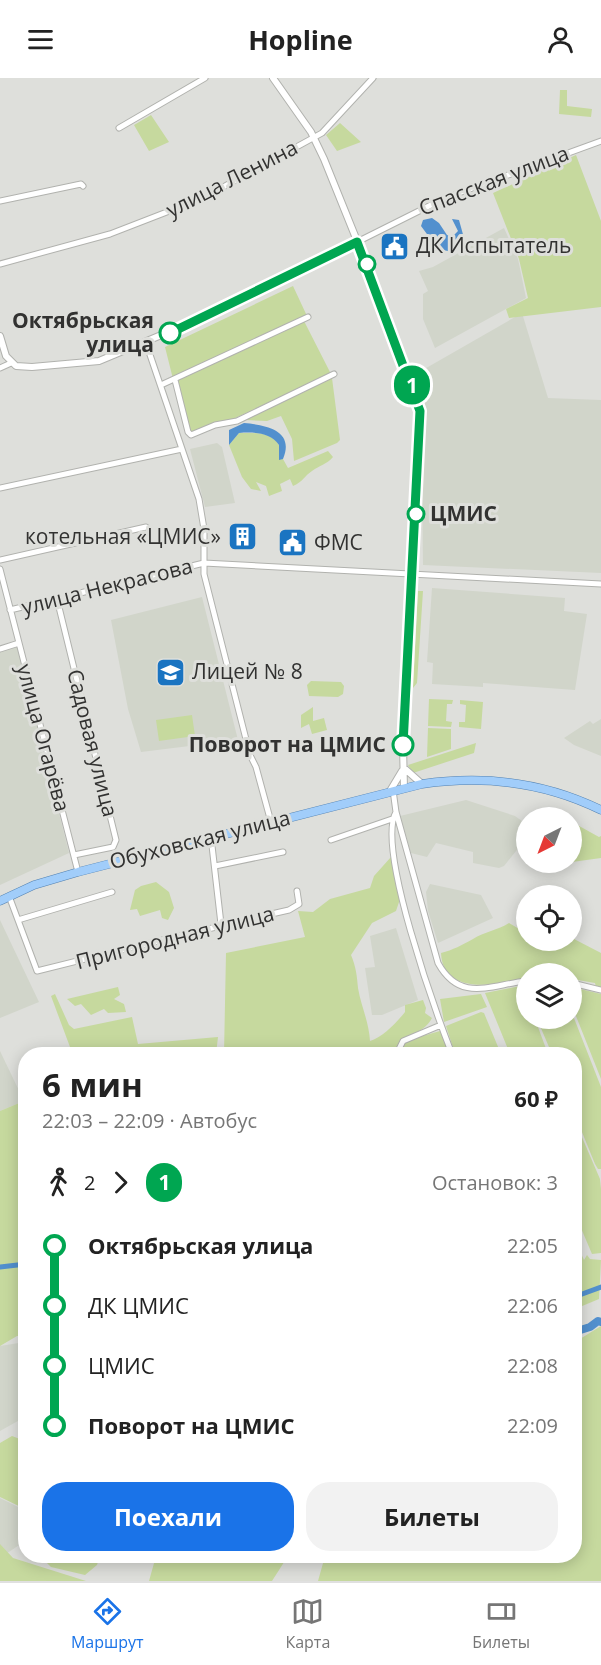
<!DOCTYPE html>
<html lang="ru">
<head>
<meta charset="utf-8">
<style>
  :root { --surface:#fff; --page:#f2f2f2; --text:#222; --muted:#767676; --line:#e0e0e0; --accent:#1a73e8 }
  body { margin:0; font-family:"Open Sans",sans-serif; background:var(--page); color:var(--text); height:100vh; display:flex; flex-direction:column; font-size:22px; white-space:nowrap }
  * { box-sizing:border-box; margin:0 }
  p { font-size:20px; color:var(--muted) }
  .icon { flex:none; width:33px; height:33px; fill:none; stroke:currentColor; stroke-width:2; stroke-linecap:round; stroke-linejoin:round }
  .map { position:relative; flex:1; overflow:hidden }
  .panel { position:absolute; left:18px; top:969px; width:564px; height:516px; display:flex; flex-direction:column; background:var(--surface); border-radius:24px; box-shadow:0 3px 15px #0003 }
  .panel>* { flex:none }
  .badge { padding:0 12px; border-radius:20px; font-size:21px; line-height:39px }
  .needle { width:39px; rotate:222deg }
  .controls { position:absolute; left:516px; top:729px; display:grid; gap:12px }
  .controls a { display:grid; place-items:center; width:66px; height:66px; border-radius:50%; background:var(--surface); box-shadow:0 3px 15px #0003; font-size:30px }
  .map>.badge { position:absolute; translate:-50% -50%; box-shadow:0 0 0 3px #fff }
  .legs { display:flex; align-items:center; gap:9px; height:66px; padding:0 24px; font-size:20px }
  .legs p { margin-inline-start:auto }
  .head { display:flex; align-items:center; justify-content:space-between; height:102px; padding:0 24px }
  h1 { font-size:33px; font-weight:700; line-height:45px }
  .cta { display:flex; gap:12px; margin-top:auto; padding:12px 24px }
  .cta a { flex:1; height:69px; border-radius:24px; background:var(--accent); color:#fff; font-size:24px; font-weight:700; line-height:69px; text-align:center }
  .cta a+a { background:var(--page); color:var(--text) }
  ul { padding:0 24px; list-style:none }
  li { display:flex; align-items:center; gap:21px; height:60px; font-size:22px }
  li i { display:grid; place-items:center; width:9px; height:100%; margin:0 8px; background:currentColor }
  li i::after { content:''; width:15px; height:15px; margin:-8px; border:4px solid; border-radius:50%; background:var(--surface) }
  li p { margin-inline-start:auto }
  li:first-child i { background:linear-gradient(#0000 50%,currentColor 0) }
  li:last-child i { background:linear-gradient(currentColor 50%,#0000 0) }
  header { display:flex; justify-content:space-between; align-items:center; height:78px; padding:0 24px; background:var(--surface); font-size:27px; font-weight:700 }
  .menu { display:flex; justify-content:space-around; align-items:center; height:84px; border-top:2px solid var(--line); background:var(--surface); font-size:16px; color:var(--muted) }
  .menu a { display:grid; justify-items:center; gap:3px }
  .menu .active { color:var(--accent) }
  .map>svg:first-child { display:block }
</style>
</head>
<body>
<header><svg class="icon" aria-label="menu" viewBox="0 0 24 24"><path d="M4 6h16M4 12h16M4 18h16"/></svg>Hopline<svg class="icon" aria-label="person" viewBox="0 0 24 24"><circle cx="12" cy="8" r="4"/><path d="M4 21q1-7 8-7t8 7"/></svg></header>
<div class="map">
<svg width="601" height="1503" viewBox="0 0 601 1503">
  <rect width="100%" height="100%" fill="#dedfdb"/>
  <path fill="#d1d5ca" d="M504,150L518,181L526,220L435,270L423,241V216L428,213L419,193L433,189Z
    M522,235L548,320L601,322V495L423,487L421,321L414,297Z
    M217,365L222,369L235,425L205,429L190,371Z
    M432,510L565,520L564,533L587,536L575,612L483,605V609L432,606L433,585L427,584Z
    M202,519L238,662L141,674L128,631L111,542Z
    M17,568L69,775L0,807V574Z
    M601,641V678L574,667L564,660L590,643L593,646Z
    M466,722L515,738L526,746L520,768L504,788L499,790L473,785V774L436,765L427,779L411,775L400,738Z
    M430,806L481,817L493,840L438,865L428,833L426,814Z
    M0,842L39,924L0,940Z
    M396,850L418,922L382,937H372L365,890L375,889L370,858Z
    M0,973L24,1023L0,1033Z
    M25,1264V1339L0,1353V1268Z
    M0,1420L26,1433L25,1463L0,1480Z"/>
  <path fill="#c6d99e" d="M560,12H567V28L592,31L591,39L559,36Z
    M151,37L169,64L149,73L134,47Z
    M340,45L361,64L337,73L326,57Z
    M576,77L601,143V229L509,240L506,231L528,220L519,181L493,115Z
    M293,208L307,238L173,301L165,269Z
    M304,243L331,296L233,341L191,355L177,302Z
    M332,300L340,362L337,365L294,383L292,361L281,338L267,343L246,342Z
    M239,355C253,355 270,353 279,367V381H283L288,390L328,373L333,379C326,387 320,387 312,393C304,398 304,403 293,408L290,401L280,406L282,413L269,418L266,408L256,404L261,413L251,411L242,399L229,367Z
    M418,513H423L417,605L413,610Z
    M311,603L341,604L344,608L343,616L338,619L309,618L307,607Z
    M429,621L453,622L452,626H447L446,643L452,644L451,649L428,648Z
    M460,622L483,624L481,651L459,649V644H465L466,627L460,626Z
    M313,629V643L324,640L327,652L312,656L309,646L301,650V637Z
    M192,637L195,658L159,663L156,642Z
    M428,650L451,651V671L427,679Z
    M476,665L474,675L413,695L408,687Z
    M572,744L599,759L601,758V780L572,784Z
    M391,779L400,821L396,833L372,845L351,877C356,889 357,898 358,910C361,928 369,944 370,963C382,960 397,944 405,934V927L423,922L426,930L425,935L432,940C422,959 404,952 394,976H360L362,969L353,976H224L226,875L305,859L298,833L313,834L330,821L370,810L374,798Z
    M156,804L169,814L174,830L168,842L162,840L160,832L140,838L137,831L130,832L135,812L141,808Z
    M509,845L526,855V862L574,861L601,875V910L596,909L595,905L572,901V896H526V901C499,906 443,919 441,875C453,872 462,867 473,861C484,854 498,852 509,845Z
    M520,908L526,920V940L535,941L548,976H510L485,915Z
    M118,909L120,917L114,921L124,926L126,934L108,935L104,931L91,937L81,926L75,928L67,921Z
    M572,909L601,916V1001L572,928Z
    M55,916L69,947L74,951L132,939L138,966L218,959L216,976H63L70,969L51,918Z
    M481,916L487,929L444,944L440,921Z
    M481,934L484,935L501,976H455L446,948Z
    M572,935L601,1009V1091H598L595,1086L575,1037L574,976H552L537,941L572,940Z
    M440,953L450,976H403L400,969L405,963Z
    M25,1009V1258H17L0,1268V1033L24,1023L20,1011Z
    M575,1043L600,1101L601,1111V1175L592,1176L575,1136Z
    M574,1160L584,1182L587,1177L590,1181L601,1182L599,1221L575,1231Z
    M601,1248V1503H318L325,1478H574L575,1264Z
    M12,1358L25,1363V1431L0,1419V1365Z
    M0,1466L13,1480L86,1503H0Z
    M46,1478H100L97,1487L85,1497L51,1489L45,1483Z
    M156,1478H288L272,1503H149Z"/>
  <path fill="#5290ce" d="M432,140L439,145L447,157L452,159L458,153L452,141L459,142L464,160L448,173L438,171L421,148L423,142Z
    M244,345C266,347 295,352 283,381L279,382V367C270,354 253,354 239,355L229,367V352Z"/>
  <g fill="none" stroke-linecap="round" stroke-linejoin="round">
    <path stroke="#5290ce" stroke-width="5" d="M0,1189L26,1186
      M574,1219L601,1209"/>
    <path stroke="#5290ce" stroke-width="8" d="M574,1254L590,1249L598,1243L601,1244"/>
    <defs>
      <path id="minor" d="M119,50L205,0
        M0,123L81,106L83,108
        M357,164L445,120L601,63
        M0,186L110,156L203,120L322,55L373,0
        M146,265L199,421L204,451V496L250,677L256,689L271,744
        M0,290L11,285
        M175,302L188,354L191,357L215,347L237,343L334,296
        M161,307L308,239
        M0,410L182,371
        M0,482L146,449
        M0,491L78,794
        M57,521L116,762L113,769L74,777
        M10,532L204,485L601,506
        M0,571L19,565
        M393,712L396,734L438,885C460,925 490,907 526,903
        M396,734C376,769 436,935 452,976
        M211,759L221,846
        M331,762L392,741
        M215,788L283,774
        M9,818L37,893C121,872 205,851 289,832L299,826L297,813
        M18,842L112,814
        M572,905L601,912
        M401,976L399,971L403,963L441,947"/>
      <path id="tertiary" d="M273,0L311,54L324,81L368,190L419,327V383L403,668L404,710
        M0,258L6,278L16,288L32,289L99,283L214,235L357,164
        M404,690L422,706
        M390,713L402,693"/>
      <path id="primary" d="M0,823L34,807L78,794L422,706C484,697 544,704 601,732"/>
    </defs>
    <use href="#minor" stroke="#b1b2ae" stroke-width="7"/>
    <use href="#tertiary" stroke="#b1b2ae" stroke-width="8"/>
    <use href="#primary" stroke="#5281b1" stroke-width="9"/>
    <use href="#minor" stroke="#fff" stroke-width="5"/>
    <use href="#tertiary" stroke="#fff" stroke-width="6"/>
    <use href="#primary" stroke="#a1cdfa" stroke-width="8"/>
  </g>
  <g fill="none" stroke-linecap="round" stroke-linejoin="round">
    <defs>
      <path id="line-1" d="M170,255L357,164L420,333L403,667"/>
    </defs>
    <use href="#line-1" stroke="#fff" stroke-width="14"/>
    <use href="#line-1" stroke="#00a651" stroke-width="9"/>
  </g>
  <defs>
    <symbol id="civic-square" viewBox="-11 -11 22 22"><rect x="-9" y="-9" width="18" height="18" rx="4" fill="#1a74c1" stroke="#dedfdb"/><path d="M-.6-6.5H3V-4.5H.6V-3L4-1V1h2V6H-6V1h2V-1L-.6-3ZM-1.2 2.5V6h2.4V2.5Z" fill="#fff"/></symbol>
    <symbol id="building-square" viewBox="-11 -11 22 22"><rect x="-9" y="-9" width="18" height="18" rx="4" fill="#1a74c1" stroke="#dedfdb"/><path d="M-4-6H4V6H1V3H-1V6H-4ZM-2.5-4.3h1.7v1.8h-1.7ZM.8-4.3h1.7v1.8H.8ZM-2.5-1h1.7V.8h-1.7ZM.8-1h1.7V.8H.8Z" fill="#fff"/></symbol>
    <symbol id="school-square" viewBox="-11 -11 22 22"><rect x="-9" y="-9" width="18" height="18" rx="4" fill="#1a74c1" stroke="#dedfdb"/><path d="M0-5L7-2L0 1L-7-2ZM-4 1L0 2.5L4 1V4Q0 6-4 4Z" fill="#fff"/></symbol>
  </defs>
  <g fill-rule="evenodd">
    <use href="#civic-square" x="378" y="152" width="33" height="33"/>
    <use href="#building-square" x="226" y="442" width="33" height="33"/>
    <use href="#civic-square" x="276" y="448" width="33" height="33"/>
    <use href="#school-square" x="154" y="578" width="33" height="33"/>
  </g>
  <g fill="#fff" stroke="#00a651" stroke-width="3">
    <circle cx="367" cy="186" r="8"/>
    <circle cx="170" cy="255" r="10"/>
    <circle cx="416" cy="436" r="8"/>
    <circle cx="403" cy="667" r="10"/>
  </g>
  <g text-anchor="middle" stroke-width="6" stroke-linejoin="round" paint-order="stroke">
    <g font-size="21" fill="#323231" stroke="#dedfdb">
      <text transform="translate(232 101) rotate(-27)" y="7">улица Ленина</text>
      <text transform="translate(494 103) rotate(-21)" y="7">Спасская улица</text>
      <text transform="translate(107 509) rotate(-14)" y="7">улица Некрасова</text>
      <text transform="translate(43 660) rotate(75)" y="7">улица Огарёва</text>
      <text transform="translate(92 665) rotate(76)" y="7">Садовая улица</text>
      <text transform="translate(200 762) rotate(-14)" y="7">Обуховская улица</text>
      <text transform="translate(175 860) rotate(-14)" y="7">Пригородная улица</text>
    </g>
    <g font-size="21" fill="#323231" stroke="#dedfdb" text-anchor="start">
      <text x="416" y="175">ДК Испытатель</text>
      <text x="221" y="466" text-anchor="end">котельная «ЦМИС»</text>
      <text x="314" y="472">ФМС</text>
      <text x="192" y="601">Лицей № 8</text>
    </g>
    <g font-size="21" font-weight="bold" fill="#323231" stroke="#dedfdb" text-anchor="end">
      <text x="154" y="250">Октябрьская<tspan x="154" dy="24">улица</tspan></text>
      <text x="430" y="443" text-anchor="start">ЦМИС</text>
      <text x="386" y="674">Поворот на ЦМИС</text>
    </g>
  </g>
</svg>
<div class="controls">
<a><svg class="needle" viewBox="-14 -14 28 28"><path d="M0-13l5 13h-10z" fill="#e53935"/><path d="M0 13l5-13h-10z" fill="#767676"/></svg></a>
<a><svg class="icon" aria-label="locate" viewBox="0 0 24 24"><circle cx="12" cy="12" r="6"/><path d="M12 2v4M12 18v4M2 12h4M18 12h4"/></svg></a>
<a><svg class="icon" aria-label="layers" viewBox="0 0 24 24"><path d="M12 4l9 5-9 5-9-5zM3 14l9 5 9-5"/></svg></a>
</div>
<b class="badge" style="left:412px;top:307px;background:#00a651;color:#fff">1</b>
<section class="panel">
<div class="head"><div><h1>6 мин</h1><p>22:03 – 22:09 · Автобус</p></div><b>60 ₽</b></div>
<div class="legs"><svg class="icon" aria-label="walk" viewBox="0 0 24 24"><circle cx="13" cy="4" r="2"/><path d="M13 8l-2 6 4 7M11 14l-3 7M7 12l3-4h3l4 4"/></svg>2<svg class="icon" aria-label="forward" viewBox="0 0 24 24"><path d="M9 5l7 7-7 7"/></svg><b class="badge" style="background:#00a651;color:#fff">1</b><p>Остановок: 3</p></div>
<ul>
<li><i style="color:#00a651"></i><b>Октябрьская улица</b><p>22:05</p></li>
<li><i style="color:#00a651"></i><span>ДК ЦМИС</span><p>22:06</p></li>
<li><i style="color:#00a651"></i><span>ЦМИС</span><p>22:08</p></li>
<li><i style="color:#00a651"></i><b>Поворот на ЦМИС</b><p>22:09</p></li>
</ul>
<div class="cta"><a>Поехали</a><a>Билеты</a></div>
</section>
</div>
<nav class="menu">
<a class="active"><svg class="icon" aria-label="directions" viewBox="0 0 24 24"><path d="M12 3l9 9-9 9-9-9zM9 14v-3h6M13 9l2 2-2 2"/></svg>Маршрут</a>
<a><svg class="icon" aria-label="map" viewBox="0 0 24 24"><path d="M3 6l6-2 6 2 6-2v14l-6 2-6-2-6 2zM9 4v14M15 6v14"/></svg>Карта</a>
<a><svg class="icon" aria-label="tickets" viewBox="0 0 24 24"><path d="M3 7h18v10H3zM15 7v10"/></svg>Билеты</a>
</nav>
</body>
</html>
